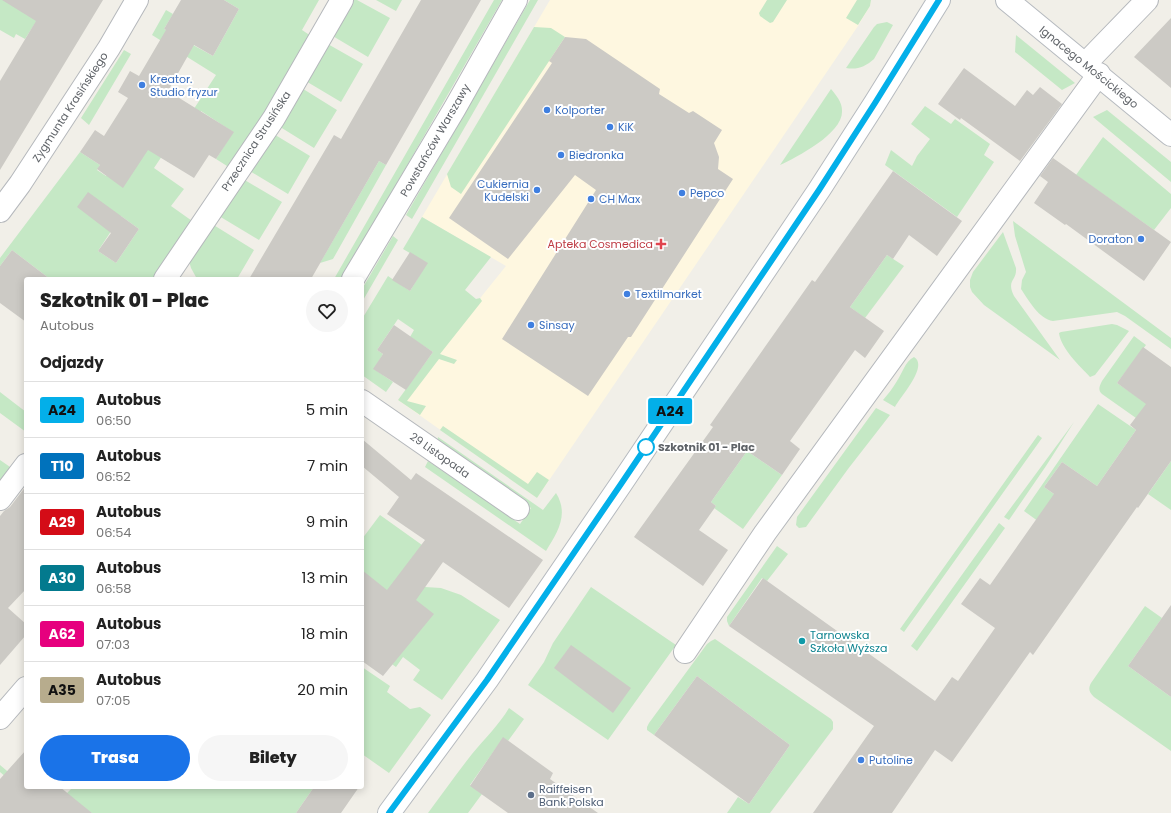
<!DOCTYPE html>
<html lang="pl">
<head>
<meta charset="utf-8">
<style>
  :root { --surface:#fff; --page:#f6f6f6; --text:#222; --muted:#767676; --line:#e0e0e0; --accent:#1a73e8 }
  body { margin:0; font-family:Poppins,sans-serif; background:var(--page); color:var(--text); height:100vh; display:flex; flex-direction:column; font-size:15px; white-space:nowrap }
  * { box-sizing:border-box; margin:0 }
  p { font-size:13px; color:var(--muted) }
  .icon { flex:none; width:22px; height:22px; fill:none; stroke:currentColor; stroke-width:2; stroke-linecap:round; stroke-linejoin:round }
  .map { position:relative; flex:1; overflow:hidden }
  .drawer { position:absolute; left:24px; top:277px; width:340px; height:512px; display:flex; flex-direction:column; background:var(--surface); border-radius:4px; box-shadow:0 2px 10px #0003 }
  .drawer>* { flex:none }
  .badge { padding:0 8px; border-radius:3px; font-size:14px; line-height:26px }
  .map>.badge { position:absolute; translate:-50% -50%; box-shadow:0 0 0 2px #fff }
  h2 { padding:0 16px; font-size:15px; line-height:36px }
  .round { display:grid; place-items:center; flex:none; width:42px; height:42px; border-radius:21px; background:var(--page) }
  .headline { display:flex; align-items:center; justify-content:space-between; height:68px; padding:0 16px }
  h1 { font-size:19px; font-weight:800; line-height:30px }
  .primary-button { display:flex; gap:8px; margin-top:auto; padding:8px 16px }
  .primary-button a { flex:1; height:46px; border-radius:24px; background:var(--accent); color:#fff; font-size:16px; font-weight:800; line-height:46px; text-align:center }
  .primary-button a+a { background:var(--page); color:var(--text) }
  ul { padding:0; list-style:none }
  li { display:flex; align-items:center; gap:12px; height:56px; padding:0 16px; border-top:1px solid var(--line) }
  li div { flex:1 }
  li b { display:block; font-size:15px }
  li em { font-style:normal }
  li .badge { min-width:44px; font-weight:700; text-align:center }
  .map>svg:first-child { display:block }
</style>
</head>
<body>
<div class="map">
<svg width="1171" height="813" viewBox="0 0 1171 813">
  <rect width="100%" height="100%" fill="#f1efe8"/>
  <path fill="#fef7e0" d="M550,0H871L870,6L858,26L537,498L398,400L506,266L422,217Z"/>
  <path fill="#c5e8c5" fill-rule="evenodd" d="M0,0H50L25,39L16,34L14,38L0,30Z
    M224,0H319L302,30L314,38L230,170L226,168L227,166L216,159L233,132L201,111L168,162L162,156L154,168L184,189L171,206L195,223L154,279H50L12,250L0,266V258L80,152L100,165L97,170L106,176L130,154L171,144L216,75L152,35L166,10L173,14L164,29L213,56L239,9ZM121,216L139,229L116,263L98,251Z
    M350,0H357L390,18L368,57L331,35Z
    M376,0H402L396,11Z
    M494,0H502L342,279H334Z
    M530,0H538L412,219L406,215Z
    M767,0H787L773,22L770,23L760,16L759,13Z
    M857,0H871L870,6L858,25L846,18Z
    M887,22L893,25L874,59C865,67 857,70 846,68L874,27L877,24Z
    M534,27L551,28L565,37L461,194L451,187L447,174Z
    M1016,35L1075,83L1062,90L1015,52Z
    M326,43L363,64L341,102L304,80Z
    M124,50L131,54L89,125L81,118Z
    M300,87L337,110L314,148L277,125Z
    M831,89C836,95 842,102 842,110C844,133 797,157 780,165Z
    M925,106L951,124L955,119L990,144L984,155L994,162L957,217L885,165L891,150L912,166L917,156L930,139L911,124Z
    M1107,110L1171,162V182L1093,117Z
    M272,133L310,156L288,194L248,170Z
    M1103,137L1171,194V208L1154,230L1076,175Z
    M379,161L386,165L333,259L320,263Z
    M243,179L282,202L259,240L219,216Z
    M422,217L491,257L465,290L476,299L480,298L482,301L440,354L457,360L454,364L439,359L407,401L426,406L420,415L398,400L433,352L410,337L414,330L398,319L377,350L383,354L374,369L393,382L386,392L362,375V319L388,276L410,291L427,263L403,249Z
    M1013,221L1171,338V349L1125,316L1117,312L1053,321C1039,319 1029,301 1021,289L1022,280L1026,272L1015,236Z
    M212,224L254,250L237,279H197L191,268L189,261Z
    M1003,232L1016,268C1017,282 1006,279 1014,296L1060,360L984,305L972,292L970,287V280L973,272Z
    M393,236L398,240L362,302V289Z
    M887,255L904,266L865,318L850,307Z
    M1112,324L1117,325L1129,331L1095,375L1090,377C1080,366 1061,349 1059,333L1061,332Z
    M1134,336L1146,345L1117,383L1152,407L1136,418L1102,394C1098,390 1099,387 1102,381Z
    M914,357C929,366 900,397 895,407L883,400C888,394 893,388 897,381C902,374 905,361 914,357Z
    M0,392L26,412V432L0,413Z
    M1098,404L1136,430L1097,486L1062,462L1044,487L1078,511L1060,537L1024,511Z
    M876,408L890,415L848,469L811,520L806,527L799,528L796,525L797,517Z
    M1074,422L1046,466L1009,520L1004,517Z
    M443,426L528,484L537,472L549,480L537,498L440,430Z
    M1038,435L1042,438L904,632L900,629Z
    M438,437L543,510L556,493C569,514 558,532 546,551L425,467L428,461L520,524L531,508L437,442Z
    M747,451L782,475L743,529L714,508L716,506L711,502Z
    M0,460L13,469L0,486Z
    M1171,461V510L1148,494Z
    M380,515L422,545L403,571L425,587L441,588L461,595L500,620L442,700L413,680L420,670L403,657L396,667L362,643V539Z
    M999,523L1005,528L917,651L911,646Z
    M777,546L788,554L767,581L762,578L729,626L727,621V617Z
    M591,587L676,645L608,740L528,685L544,662L553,643Z
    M1145,606L1162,618L1128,666L1171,697V751L1094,697C1089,692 1088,689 1091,683Z
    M715,639L831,719L833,722V729L770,813H727L738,797L749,804L790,745L697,676L654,735L647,730V727L649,723L707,644L711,641Z
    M362,667L390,686L387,692L410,709L420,707L431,715L389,773L362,754Z
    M509,708L524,719L508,741L503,738L470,785L482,794L468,813H428C443,793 457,773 472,754C485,738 499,725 509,708Z
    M0,765L26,787L66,794L73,787H314L296,813H92L37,804L0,772Z"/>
  <path fill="#cccac5" d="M2,0H103L0,170V81L36,21Z
    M181,0H224L239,9L213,56L194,45L168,91L234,132L216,159L209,155L194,178L148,150L123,188L97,169L100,165L80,152L95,130L104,136L128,98L118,92L130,71L139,76L166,30L164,29Z
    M421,0H481L386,165L379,161L311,279H249L334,135L341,139Z
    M1171,18V88L1134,57Z
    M565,37L586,39L660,89L659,94L689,113L693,111L722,130L714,143L719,157L718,169L733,179L631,337H628L588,396L502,339L596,190L575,175L508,259L449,218L552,63L549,61Z
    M964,68L1015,106L1027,90L1033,95L1040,87L1062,104L1020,161L961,118L960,120L938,104Z
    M1053,158L1171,242L1144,281L1066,224L1065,225L1034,203L1048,182L1040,176Z
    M893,171L962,221L937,256L909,235L893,259L887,255L850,307L884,331L865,358L855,350L790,441L800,449L782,475L747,451L711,502L716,506L699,530L728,550L703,586L634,537L713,427L710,425L812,280L815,282Z
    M88,192L139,229L116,263L98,251L111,233L77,207Z
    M12,250L50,279H26V322L0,303V266Z
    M410,252L428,263L410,291L392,280Z
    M394,325L433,352L406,390L373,369L383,354L377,350Z
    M1143,347L1171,367V461L1138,508L1137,507L1033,655L1030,652L952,762L935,750L892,813H813L874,726L729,626L763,578L935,701L952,677L958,681L995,628L961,604L980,578L990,585L1054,494L1044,487L1062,462L1097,486L1136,430L1130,425L1146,404L1117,383Z
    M362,439L411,480L416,473L543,560L509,608L443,562L416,600L434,614L383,676L362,661V570L387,590L425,540L387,514L399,497L362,466Z
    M26,486V589L8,608L26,624V635L0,665V516L4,511L10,507Z
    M1171,605V697L1128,666Z
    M571,645L631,688L613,713L554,668Z
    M697,676L790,745L749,804L654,735Z
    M503,737L553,773L550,779L598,813H508L470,786Z
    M26,750V787H60L92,813H0V779Z
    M314,787H359L341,813H296Z"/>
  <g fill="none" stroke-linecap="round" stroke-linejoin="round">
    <defs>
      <path id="street" d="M1086,63L1147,0
        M0,211L20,184L109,48L137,0
        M165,279L274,118L342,0
        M353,279L455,108L516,0
        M362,401L518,509
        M0,499L26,465
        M685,652L765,533L1099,74
        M0,718L26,688"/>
      <path id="secondary" d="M1007,0L1171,135
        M389,813L487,680L621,484L819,190L875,103L939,0"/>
    </defs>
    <use href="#street" stroke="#b5b8bc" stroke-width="24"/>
    <use href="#secondary" stroke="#b6babf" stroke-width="24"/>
    <use href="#street" stroke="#fff" stroke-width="22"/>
    <use href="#secondary" stroke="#fff" stroke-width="22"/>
  </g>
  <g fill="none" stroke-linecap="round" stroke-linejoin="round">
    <defs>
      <path id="line" d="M389,813L487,680L621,484L819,190L875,103L939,0"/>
    </defs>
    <use href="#line" stroke="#fff" stroke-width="9"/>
    <use href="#line" stroke="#03afe9" stroke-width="6"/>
  </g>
  <g fill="#3f7fe0" stroke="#fff" stroke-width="1.5">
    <circle cx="142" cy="85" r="4"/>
    <circle cx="547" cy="110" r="4"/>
    <circle cx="610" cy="127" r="4"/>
    <circle cx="561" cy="155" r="4"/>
    <circle cx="537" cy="190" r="4"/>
    <circle cx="682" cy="193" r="4"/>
    <circle cx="591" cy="199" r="4"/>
    <circle cx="1141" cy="239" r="4"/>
    <circle cx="627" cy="294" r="4"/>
    <circle cx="531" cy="325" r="4"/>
    <circle cx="861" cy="760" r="4"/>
  </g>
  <path fill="#e0444e" stroke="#fff" stroke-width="1.5" d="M659 238h4v4h4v4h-4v4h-4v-4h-4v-4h4z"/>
  <circle fill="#fff" stroke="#03afe9" stroke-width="2" cx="646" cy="447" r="8"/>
  <circle fill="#0f9aa8" stroke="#fff" stroke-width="1.5" cx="802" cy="641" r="4"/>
  <circle fill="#5c6f8a" stroke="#fff" stroke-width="1.5" cx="531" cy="795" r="4"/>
  <g text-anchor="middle" stroke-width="4" stroke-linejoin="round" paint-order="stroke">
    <g font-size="11" fill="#5f6368" stroke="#fff">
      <text transform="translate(1089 67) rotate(39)" y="4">Ignacego Mościckiego</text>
      <text transform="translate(70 107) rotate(-57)" y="4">Zygmunta Krasińskiego</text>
      <text transform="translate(435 140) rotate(-60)" y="4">Powstańców Warszawy</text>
      <text transform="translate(256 141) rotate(-57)" y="4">Przecznica Strusińska</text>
      <text transform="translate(440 455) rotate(35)" y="4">29 Listopada</text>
    </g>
    <g font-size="11" fill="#366cbe" stroke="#fff" text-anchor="start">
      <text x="150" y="83">Kreator.<tspan x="150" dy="13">Studio fryzur</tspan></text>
      <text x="555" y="114">Kolporter</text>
      <text x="618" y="131">KiK</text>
      <text x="569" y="159">Biedronka</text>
      <text x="529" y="188" text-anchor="end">Cukiernia<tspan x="529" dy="13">Kudelski</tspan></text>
      <text x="690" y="197">Pepco</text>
      <text x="599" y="203">CH Max</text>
      <text x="1133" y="243" text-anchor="end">Doraton</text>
      <text x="635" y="298">Textilmarket</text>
      <text x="539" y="329">Sinsay</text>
      <text x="869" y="764">Putoline</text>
    </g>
    <g font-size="11" fill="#be3a42" stroke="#fff" text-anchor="end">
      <text x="653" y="248">Apteka Cosmedica</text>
    </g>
    <g font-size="11" font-weight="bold" fill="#5f6368" stroke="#fff" text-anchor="start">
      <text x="658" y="451">Szkotnik 01 - Plac</text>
    </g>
    <g font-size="11" fill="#0d838f" stroke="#fff" text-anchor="start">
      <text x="810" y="639">Tarnowska<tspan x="810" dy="13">Szkoła Wyższa</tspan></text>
    </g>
    <g font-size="11" fill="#4e5e75" stroke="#fff" text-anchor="start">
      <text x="539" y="793">Raiffeisen<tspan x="539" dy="13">Bank Polska</tspan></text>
    </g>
  </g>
</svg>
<b class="badge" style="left:670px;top:411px;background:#03afe9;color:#111">A24</b>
<section class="drawer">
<div class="headline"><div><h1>Szkotnik 01 - Plac</h1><p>Autobus</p></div><a class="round"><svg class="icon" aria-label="heart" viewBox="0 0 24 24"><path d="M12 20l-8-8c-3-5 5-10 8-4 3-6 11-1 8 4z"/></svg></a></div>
<h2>Odjazdy</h2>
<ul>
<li><span class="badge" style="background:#03afe9;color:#111">A24</span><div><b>Autobus</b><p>06:50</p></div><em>5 min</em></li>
<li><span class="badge" style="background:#0072bc;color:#fff">T10</span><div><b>Autobus</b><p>06:52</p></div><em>7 min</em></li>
<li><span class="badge" style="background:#d40c17;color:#fff">A29</span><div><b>Autobus</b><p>06:54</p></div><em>9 min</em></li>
<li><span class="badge" style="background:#037a8e;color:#fff">A30</span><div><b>Autobus</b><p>06:58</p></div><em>13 min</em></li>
<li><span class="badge" style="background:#e6007e;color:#fff">A62</span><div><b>Autobus</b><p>07:03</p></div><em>18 min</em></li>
<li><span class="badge" style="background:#b7ac8d;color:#111">A35</span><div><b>Autobus</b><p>07:05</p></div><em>20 min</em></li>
</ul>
<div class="primary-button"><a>Trasa</a><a>Bilety</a></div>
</section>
</div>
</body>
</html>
